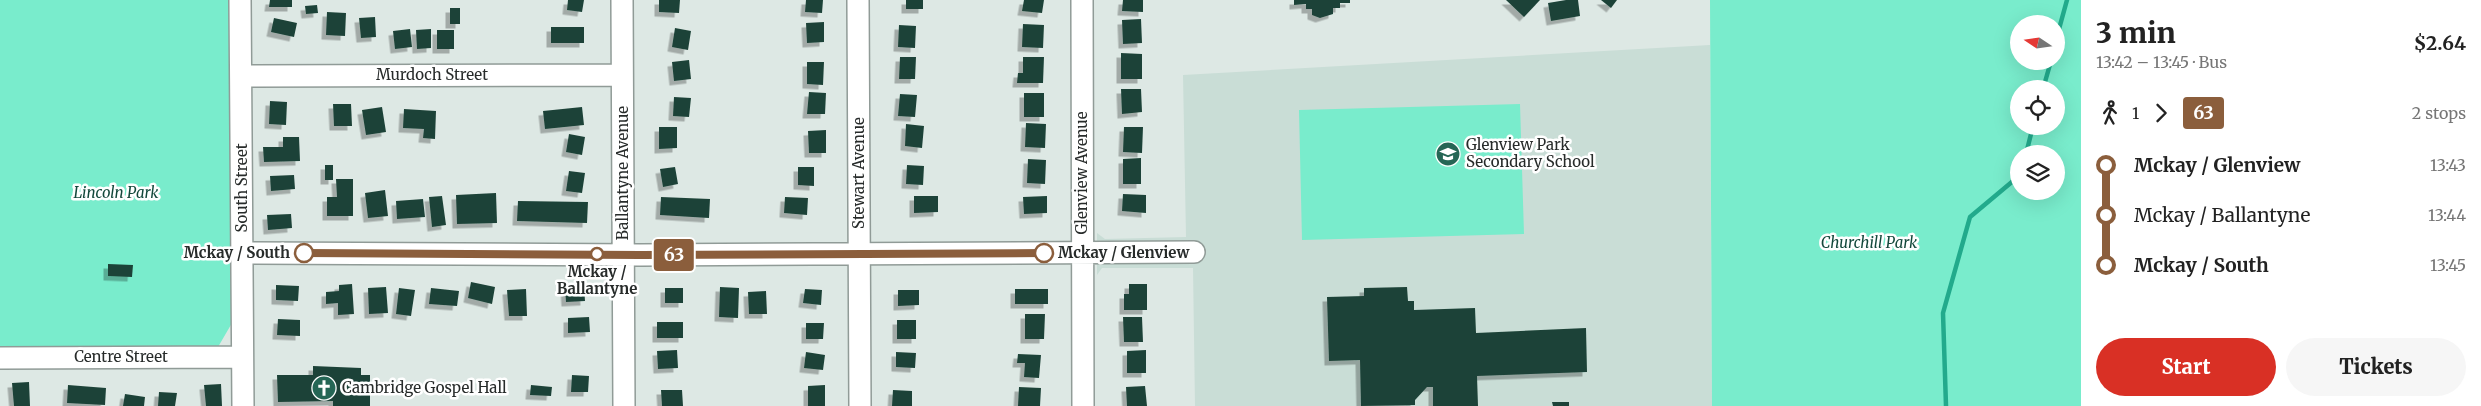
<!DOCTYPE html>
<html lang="en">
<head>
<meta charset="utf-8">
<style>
  :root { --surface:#fff; --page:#f6f6f6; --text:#222; --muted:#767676; --accent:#d93025 }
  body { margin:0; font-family:Merriweather,serif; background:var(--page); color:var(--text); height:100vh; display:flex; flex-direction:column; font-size:19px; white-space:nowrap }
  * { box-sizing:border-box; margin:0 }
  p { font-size:16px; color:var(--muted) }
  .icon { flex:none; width:28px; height:28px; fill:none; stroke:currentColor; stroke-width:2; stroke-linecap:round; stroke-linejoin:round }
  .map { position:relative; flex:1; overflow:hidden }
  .drawer { display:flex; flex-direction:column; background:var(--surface); width:400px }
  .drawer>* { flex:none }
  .badge { padding:0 10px; border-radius:4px; font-size:18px; line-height:32px }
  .needle { width:32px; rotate:283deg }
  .fabs { position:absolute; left:2010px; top:15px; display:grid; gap:10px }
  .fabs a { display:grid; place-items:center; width:55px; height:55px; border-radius:50%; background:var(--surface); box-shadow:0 5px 20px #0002; font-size:25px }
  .map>.badge { position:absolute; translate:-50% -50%; box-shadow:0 0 0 2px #fff }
  .legs { display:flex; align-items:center; gap:8px; height:55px; padding:0 15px; font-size:16px }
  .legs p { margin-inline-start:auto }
  .head { display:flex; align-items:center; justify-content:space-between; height:85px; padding:0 15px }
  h1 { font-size:28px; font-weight:800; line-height:38px }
  .cta { display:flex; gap:10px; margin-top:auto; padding:10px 15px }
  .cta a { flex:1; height:58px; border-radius:30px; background:var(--accent); color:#fff; font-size:20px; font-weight:800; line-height:58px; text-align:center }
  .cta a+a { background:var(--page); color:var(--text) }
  ul { padding:0 15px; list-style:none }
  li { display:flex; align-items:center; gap:18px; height:50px; font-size:19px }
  li i { display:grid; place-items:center; width:8px; height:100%; margin:0 6px; background:currentColor }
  li i::after { content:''; width:12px; height:12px; margin:-6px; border:4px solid; border-radius:50%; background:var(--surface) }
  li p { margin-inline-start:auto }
  li:first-child i { background:linear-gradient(#0000 50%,currentColor 0) }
  li:last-child i { background:linear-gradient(currentColor 50%,#0000 0) }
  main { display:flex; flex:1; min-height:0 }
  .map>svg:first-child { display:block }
</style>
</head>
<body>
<main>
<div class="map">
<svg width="2081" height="406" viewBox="0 0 2081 406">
  <defs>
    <filter id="shadow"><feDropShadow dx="-4.5" dy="4.5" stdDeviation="0" flood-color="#0004"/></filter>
  </defs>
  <rect width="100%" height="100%" fill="#dde8e4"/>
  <path fill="#c9ddd6" d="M1710,45L1712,406H1195L1193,268H1102L1097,275V233L1105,239L1186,237L1183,75Z"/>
  <path fill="#79eccc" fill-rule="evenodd" d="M0,0H231L232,323L218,347L0,346Z
    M1710,0H2081V406H1712ZM2019,24H2056V61H2019ZM2019,89H2056V126H2019ZM2019,154H2056V191H2019Z
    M1520,104L1524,234L1302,240L1299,110Z"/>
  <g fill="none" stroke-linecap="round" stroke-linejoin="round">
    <path stroke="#22aa8c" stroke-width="4.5" d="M2056,40L2067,0
      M2043,89L2051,61
      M2026,154L2033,126
      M1946,406L1943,313L1970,217L2019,176"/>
  </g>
  <path fill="#1d4338" filter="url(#shadow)" d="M270,0H292V7H269Z
    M568,0H584L582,12L567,10Z
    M659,0H680L679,13L659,12Z
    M806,0H823L822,13L805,12Z
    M906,0H923V9H906Z
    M1024,0H1044L1042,13L1022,11Z
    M1123,0H1143V12L1122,11Z
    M1294,0H1350V3H1340V8H1333V14L1320,18L1312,15V9H1306V4L1294,5Z
    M1506,0H1540L1524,17Z
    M1566,0H1578L1580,16L1551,21L1548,3Z
    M1601,0H1617L1611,8Z
    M317,5L318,13L306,14L305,6Z
    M450,8H460V24H450Z
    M327,12L346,13L345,36L326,35Z
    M375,17L376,37L361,38L359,18Z
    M274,18L297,23L294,37L271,32Z
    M1141,19L1142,43L1123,44L1122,20Z
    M824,22V42L807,43L806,23Z
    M1023,24L1044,25L1043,48L1022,47Z
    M899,25L916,26L915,48L898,47Z
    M551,27H584V43H551Z
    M675,28L691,31L688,50L672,47Z
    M410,29L412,47L395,49L393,31Z
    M431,29V48L417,49L416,30Z
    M437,30H454V49H437Z
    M1121,53L1142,54V79H1121Z
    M900,57H916L915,79H899Z
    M1023,57H1044L1043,83H1017L1018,73H1023Z
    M689,60L691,79L674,81L672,62Z
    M807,62H824L823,85L807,84Z
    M1121,89H1141L1142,112L1122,114Z
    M809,92L826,93L825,114H807Z
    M1024,93H1044V117H1024Z
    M900,94L917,95L915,117L898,116Z
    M674,97L691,98L689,117L673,116Z
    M270,101L287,102L286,125L269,124Z
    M333,104H351L352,126H334Z
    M382,107L386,132L366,135L362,110Z
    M582,107L584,125L545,129L543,111Z
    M404,109L436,111L435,139L423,138L424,129L403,128Z
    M1026,123L1046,124L1045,148L1025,147Z
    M906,124L924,126L922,148L905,146Z
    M659,127H677V148L659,149Z
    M1124,127H1143L1142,153L1123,152Z
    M826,130V153H809L808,131Z
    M569,134L585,137L582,155L566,152Z
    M283,137H299L300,161L264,162L263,147H283Z
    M1141,158V184H1123V159Z
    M1028,159L1046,160L1045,184L1027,183Z
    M325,165H333V180H325Z
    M907,165L924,166L923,185L906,184Z
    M675,167L678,184L663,187L660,169Z
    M798,167H814V186L798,185Z
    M569,171L585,173L582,193L566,191Z
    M294,175L295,189L271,191L270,176Z
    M336,179H353V216H327V197H337Z
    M385,190L388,216L368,218L365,193Z
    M496,193L497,223L457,224L456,195Z
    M1123,194L1146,195V213L1122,211Z
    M442,196L446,225L432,227L429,197Z
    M914,196H938V212L914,213Z
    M1047,196V213L1024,214L1023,197Z
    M661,197L710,199L709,218L660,215Z
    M785,197L808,198L807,215L784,213Z
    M423,199L425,217L397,219L396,201Z
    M518,201L588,202L587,223L517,221Z
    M291,214L292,228L268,230L267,215Z
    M108,264L133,265L132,277L108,276Z
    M471,282L495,287L492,304L468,298Z
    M352,284L354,314L338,315V303L326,304V292L339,291V285Z
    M1129,284H1147V310H1124V294H1129Z
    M276,285L299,286L298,301L276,300Z
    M584,286L585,301L566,302L565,287Z
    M386,287L388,313L369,314L368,288Z
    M720,287L739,288L738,318L719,317Z
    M1407,287L1408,301H1414V310L1475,308L1476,333L1586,328L1587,372L1477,376L1478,406H1433V387H1427L1415,400V405L1361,406L1360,360L1329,361L1327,297L1364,296V288Z
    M399,288L415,290L411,316L396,314Z
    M431,288L459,291L457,306L429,304Z
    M665,288H683V303H665Z
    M526,289L527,316H509L507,290Z
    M805,289L822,290L821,305L803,303Z
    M1015,289H1048V304H1015Z
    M898,290H919V305L898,306Z
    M766,291L767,314H749L748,292Z
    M1025,314H1045L1044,339H1025Z
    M589,317L590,332L568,333V318Z
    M1123,317H1142L1143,342H1124Z
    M278,319L300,320V336L277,335Z
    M897,320H916V339H897Z
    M657,322H683V338H657Z
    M806,323H824L823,339H806Z
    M677,350L678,368L658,369L657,351Z
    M1146,350V373H1127V351Z
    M806,352L825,355L823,370L804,368Z
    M896,352L916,353L915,368L896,367Z
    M1018,354L1041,355L1039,378L1024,377L1025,363H1017Z
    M313,366L361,368V375H370V406H333V401L278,402L277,375H313Z
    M572,375L589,376L588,392H571Z
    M29,382L30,406H14L12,383Z
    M221,384L222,406H206L204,385Z
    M68,385L106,388L105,405L67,403Z
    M531,385L552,387L551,396L530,395Z
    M825,385V406H808V386Z
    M1145,386L1147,406H1127L1126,387Z
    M1019,387L1041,388L1040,406H1018Z
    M661,390H682L683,406H662Z
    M893,390L912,391V406H892Z
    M159,392L177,393L175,406H158Z
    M125,394L145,397L144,406H123Z
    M1552,402H1569V406H1553Z"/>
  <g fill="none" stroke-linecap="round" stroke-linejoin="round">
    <defs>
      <path id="minor" d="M240,0L243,406
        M622,0L624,406
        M858,0L860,406
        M1082,0L1083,406
        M241,76L622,75
        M242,253L640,255L1194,252
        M0,358L242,357"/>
    </defs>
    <use href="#minor" stroke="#909b97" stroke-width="24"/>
    <use href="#minor" stroke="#fff" stroke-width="21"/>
  </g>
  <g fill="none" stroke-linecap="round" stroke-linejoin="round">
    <defs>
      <path id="line-1" d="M304,253L640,255L1044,253"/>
    </defs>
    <use href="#line-1" stroke="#fff" stroke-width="11"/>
    <use href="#line-1" stroke="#8b5e3c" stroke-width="8"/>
  </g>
  <defs>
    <symbol id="school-disc" viewBox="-11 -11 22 22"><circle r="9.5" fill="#256655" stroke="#fff"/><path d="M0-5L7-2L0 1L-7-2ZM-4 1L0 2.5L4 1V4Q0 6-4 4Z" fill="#fff"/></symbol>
    <symbol id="church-disc" viewBox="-11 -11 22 22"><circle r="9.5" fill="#256655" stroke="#fff"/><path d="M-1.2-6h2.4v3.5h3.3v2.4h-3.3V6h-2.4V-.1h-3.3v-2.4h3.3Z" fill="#fff"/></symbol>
  </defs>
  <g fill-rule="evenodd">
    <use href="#school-disc" x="1434" y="140" width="28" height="28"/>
    <use href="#church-disc" x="310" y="374" width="28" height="28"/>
  </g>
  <g fill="#fff" stroke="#8b5e3c" stroke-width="2.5">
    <circle cx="304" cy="253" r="9"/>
    <circle cx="1044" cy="253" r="9"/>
    <circle cx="597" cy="254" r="6"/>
  </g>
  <g text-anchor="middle" stroke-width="5" stroke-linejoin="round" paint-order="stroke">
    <g font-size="15" fill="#272b2a" stroke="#fff">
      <text x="432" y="80">Murdoch Street</text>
      <text transform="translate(623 173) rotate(-90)" y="5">Ballantyne Avenue</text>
      <text transform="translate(859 173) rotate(-90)" y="5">Stewart Avenue</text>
      <text transform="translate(1082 173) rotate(-90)" y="5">Glenview Avenue</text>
      <text transform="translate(242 188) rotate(-90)" y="5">South Street</text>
      <text x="121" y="362">Centre Street</text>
    </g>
    <g font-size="15" fill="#272b2a" stroke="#fff" text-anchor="start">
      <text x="1466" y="150">Glenview Park<tspan x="1466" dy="17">Secondary School</tspan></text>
      <text x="342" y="393">Cambridge Gospel Hall</text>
    </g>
    <g font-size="15" font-style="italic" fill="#13483b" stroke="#fff">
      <text x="116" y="198">Lincoln Park</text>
      <text x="1869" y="248">Churchill Park</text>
    </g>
    <g font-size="15" font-weight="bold" fill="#272b2a" stroke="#fff" text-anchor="end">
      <text x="290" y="258">Mckay / South</text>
      <text x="1058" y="258" text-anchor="start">Mckay / Glenview</text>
      <text x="597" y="277" text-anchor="middle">Mckay /<tspan x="597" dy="17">Ballantyne</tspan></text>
    </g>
  </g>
</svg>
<div class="fabs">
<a><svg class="needle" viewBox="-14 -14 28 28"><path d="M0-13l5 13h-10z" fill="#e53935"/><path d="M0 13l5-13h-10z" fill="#767676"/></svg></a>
<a><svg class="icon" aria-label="locate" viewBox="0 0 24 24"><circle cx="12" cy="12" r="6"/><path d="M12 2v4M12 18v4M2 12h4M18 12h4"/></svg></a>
<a><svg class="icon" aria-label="layers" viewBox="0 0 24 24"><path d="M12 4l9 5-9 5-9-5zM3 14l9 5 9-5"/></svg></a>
</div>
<b class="badge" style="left:674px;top:255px;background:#8b5e3c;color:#fff">63</b>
</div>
<section class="drawer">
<div class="head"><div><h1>3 min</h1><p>13:42 – 13:45 · Bus</p></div><b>$2.64</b></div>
<div class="legs"><svg class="icon" aria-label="walk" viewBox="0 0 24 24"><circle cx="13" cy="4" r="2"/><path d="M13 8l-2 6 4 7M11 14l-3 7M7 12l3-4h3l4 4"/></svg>1<svg class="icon" aria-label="forward" viewBox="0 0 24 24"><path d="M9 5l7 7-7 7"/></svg><b class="badge" style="background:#8b5e3c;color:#fff">63</b><p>2 stops</p></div>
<ul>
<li><i style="color:#8b5e3c"></i><b>Mckay / Glenview</b><p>13:43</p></li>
<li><i style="color:#8b5e3c"></i><span>Mckay / Ballantyne</span><p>13:44</p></li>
<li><i style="color:#8b5e3c"></i><b>Mckay / South</b><p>13:45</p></li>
</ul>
<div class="cta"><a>Start</a><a>Tickets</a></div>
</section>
</main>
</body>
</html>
